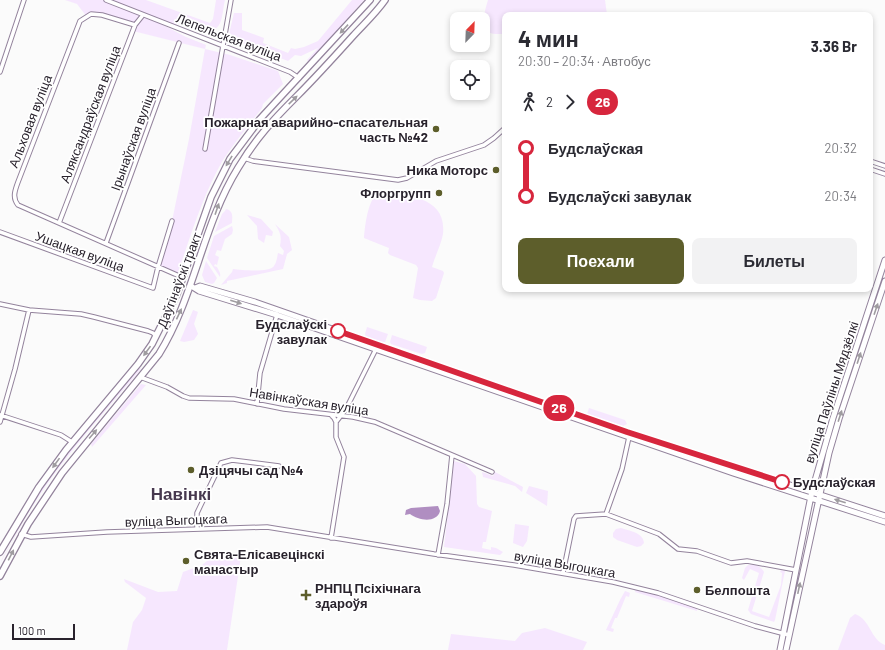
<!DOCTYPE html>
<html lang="ru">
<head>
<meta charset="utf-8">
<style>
  :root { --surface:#fff; --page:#f2f2f3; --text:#2b2b33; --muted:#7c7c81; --accent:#5d5e2b }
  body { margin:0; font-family:Barlow,sans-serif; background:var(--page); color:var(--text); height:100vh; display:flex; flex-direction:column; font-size:15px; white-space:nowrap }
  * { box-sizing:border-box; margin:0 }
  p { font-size:13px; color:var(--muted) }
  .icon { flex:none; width:22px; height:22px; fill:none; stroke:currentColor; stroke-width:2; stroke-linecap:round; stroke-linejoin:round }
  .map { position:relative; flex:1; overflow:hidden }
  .side { position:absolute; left:502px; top:12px; width:371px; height:280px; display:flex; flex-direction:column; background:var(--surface); border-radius:8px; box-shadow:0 2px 6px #0003 }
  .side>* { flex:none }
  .badge { padding:0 8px; border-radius:13px; font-size:14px; line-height:26px }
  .needle { width:26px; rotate:23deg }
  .fabs { position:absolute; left:450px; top:12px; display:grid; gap:8px }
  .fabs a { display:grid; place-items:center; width:40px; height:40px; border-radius:8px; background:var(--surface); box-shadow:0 2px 6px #0003; font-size:20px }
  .scale { position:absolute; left:12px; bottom:10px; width:63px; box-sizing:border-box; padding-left:4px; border:2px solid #29232d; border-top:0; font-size:11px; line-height:14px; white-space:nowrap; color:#29232d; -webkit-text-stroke:3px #fff; paint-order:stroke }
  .map>.badge { position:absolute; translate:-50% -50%; box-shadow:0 0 0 2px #fff }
  .legs { display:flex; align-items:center; gap:6px; height:44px; padding:0 16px; font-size:13px }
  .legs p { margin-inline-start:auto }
  .head { display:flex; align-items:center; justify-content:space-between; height:68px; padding:0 16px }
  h1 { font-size:22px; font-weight:700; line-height:30px }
  .cta { display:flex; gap:8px; margin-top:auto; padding:8px 16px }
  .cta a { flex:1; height:46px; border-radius:8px; background:var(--accent); color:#fff; font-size:16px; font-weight:700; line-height:46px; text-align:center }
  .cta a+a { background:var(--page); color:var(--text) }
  ul { padding:0 16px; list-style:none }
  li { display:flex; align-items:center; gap:14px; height:48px; font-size:15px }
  li i { display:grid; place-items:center; width:6px; height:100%; margin:0 5px; background:currentColor }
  li i::after { content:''; width:10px; height:10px; margin:-5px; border:3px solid; border-radius:50%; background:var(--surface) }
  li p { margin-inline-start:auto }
  li:first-child i { background:linear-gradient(#0000 50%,currentColor 0) }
  li:last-child i { background:linear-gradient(currentColor 50%,#0000 0) }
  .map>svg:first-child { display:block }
</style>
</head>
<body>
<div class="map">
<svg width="885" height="650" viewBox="0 0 885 650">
  <rect width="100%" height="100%" fill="#fbfbfb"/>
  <path fill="#f6e7fe" d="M65,0H146L210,23L213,19L216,0H225C223,7 223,19 219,25C211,38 188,26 178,22L175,27L148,17L186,37L206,45L205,49L230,55L278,71L283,84L263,104L262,108C249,125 235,142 223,160C203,194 190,238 177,275L158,267L172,221L189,139L205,49L133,31L135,26C122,22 98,10 87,17L77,4Z
    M352,0H364L309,62L307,60L318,48L301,56L295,55L288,61L228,38L234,13H242V30L264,38L263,43L288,53L291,48L295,49L304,47L318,41Z
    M488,0H605L607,15H505V34C500,34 491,35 486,31C480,26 486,7 488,0Z
    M382,191C407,196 447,196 443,234C441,245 435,256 432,267L443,271L444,273L436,298L432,301L420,300L413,298L418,268L416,265L390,255L388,253L389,248L364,238C365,226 368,194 382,191Z
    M226,209C234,211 232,217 232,223L215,232L222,214L225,211Z
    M247,215L261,219L273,232L272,236L266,235L264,243L258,239L257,226Z
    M275,224L289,237L292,250L287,254L283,269L227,281V283L221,285L232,272L233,269C242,270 269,273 274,266C277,262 277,257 278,253L283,255L284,251L280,246C282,236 280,232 275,224Z
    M232,226L233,230L232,234L225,239L221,251L217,250L215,255L219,257L217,265L215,264L214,266L217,267C219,271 221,273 220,277L207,258L214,236Z
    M206,261L217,278L214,283L212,284L205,282L202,275Z
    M193,310L198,312L194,324L198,334L194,340L184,342L180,341Z
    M367,327L388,334L385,342H383L366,337L365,334Z
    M392,335L427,347L425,353L422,354L391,344L390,342Z
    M139,367L141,369C114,401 86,432 61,465C37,496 18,530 0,564C2,557 7,550 11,543C42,477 93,422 139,367Z
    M141,384L146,385L92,447L91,444Z
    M589,408L625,420L627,424L623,426L587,414Z
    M454,461L465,464L476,476L477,504L479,507L492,511L486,542H483L482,548L491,550V547L496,548L503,552L500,555L444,547Z
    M482,472L493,476L495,472L523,487L522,492L515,486L483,477Z
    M529,486L548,491L547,506L526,493Z
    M515,524L529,526L527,541L523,547L513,543Z
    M621,528C629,531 643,532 644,543L641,546L637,547L617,540L613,537V533L616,529Z
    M241,556L227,650H127L133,622L142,610L146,598L125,582L124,579L158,592L177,591L183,572L202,565L211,558Z
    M748,565C756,565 760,565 764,572L752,611L769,617L781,585L782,573L780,572L781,570L785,571L775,620L774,622L751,614L748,610L759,573L750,569L744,580L742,578L745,568Z
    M636,589L697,607V611L635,592Z
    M625,591L630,593L629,597L626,596L617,618H615L611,628L614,629L613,632L606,630L620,600Z
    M855,614C871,620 870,639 885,645V650H838L850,618Z
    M545,628L587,642L583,650H448L451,634L515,641L522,633Z"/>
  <path fill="#b08ec1" d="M438,506L440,511C437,523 419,521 410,514L405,515L406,510L411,508Z"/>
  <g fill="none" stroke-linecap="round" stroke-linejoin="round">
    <defs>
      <path id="street" d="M106,0L290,72L299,78
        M135,25L102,15L91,14L80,21L18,182C15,190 12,198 18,205L177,275L182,279
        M0,72L24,0
        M205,149L231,0
        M244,158L253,161L398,180L407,178L436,161L484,145L494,138L505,128
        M870,161L885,166
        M870,169L885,174
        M59,223L135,25L143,15
        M0,232L153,288L158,267L172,221
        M106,243L179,43
        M0,304L29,310L81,314L94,317L148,331L153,333L156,336
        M140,377L167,387L183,396L189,398L234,399L284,409L353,417L375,422L492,472
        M257,404L260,373L277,315
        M0,415L61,435L72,442
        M0,422L15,369L29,310
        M336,422L346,409L376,349
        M606,514L622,469L629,437
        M197,529V513L221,463L232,460L279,466
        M21,534L31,537L107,532L267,527L434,554L514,565L613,582L658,593L755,626L789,635
        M331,538L344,457L336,437V422L334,418L331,415
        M438,555L447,504L452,455
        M563,573L574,519L576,516L606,514L659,534L678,549L697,551L731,563L747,561L796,570"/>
      <path id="secondary" d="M191,286L199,291L277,315L733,473L885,522
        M195,288L200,286L255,302L627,432L885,516
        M780,650L812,491L833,418L885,260
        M786,650L829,453L839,419L885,281"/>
      <path id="primary" d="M0,552L39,487L66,450L138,364L152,344L177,294L211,197L230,159L260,119L370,0
        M0,576L28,524L62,473L159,354C195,296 202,226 238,168C256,138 273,120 297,96C316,77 335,56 353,36C364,24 376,13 385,0"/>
    </defs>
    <use href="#street" stroke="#93839c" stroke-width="5.5"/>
    <use href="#secondary" stroke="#93839c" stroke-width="7"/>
    <use href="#primary" stroke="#93839c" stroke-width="8"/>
    <use href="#street" stroke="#fff" stroke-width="3.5"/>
    <use href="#secondary" stroke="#fff" stroke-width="5"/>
    <use href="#primary" stroke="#fff" stroke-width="5.5"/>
  </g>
  <defs><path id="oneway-solid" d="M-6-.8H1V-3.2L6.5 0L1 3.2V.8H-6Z"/></defs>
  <g fill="#9f9ca0">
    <use href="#oneway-solid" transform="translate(344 29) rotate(133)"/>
    <use href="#oneway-solid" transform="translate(293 100) rotate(-44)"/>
    <use href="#oneway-solid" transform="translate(229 161) rotate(121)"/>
    <use href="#oneway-solid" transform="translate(217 209) rotate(-71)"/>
    <use href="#oneway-solid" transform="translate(236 302) rotate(17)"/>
    <use href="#oneway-solid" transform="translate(876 309) rotate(-71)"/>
    <use href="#oneway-solid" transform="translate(179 314) rotate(-65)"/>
    <use href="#oneway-solid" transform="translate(147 351) rotate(126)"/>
    <use href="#oneway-solid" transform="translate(859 358) rotate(-72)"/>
    <use href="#oneway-solid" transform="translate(840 416) rotate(-72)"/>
    <use href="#oneway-solid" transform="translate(93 434) rotate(-50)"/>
    <use href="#oneway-solid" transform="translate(56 463) rotate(126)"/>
    <use href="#oneway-solid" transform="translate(840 501) rotate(-162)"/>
    <use href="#oneway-solid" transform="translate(11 555) rotate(-63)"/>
    <use href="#oneway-solid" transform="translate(799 588) rotate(-78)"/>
  </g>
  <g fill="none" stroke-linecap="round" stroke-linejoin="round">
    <defs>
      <path id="line-1" d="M338,331L627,432L782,482"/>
    </defs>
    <use href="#line-1" stroke="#fff" stroke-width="9"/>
    <use href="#line-1" stroke="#d7263d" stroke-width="6"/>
  </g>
  <g fill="#5d5e2b" stroke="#fff" stroke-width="1.5">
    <circle cx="436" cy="129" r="4"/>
    <circle cx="496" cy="170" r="4"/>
    <circle cx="439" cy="193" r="4"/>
    <circle cx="191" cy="470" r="4"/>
    <circle cx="186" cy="561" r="4"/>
    <circle cx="697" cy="590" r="4"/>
    <path d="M304 589h4v4h4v4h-4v4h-4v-4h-4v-4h4z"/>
  </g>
  <g fill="#fff" stroke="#d7263d" stroke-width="2">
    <circle cx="338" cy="331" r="7"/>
    <circle cx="782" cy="482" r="7"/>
  </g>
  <g text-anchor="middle" stroke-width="3.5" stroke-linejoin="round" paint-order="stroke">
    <g font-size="13" fill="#29232d" stroke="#fff">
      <text transform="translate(229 37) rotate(21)" y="5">Лепельская вуліца</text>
      <text transform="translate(90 114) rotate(-69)" y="5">Аляксандраўская вуліца</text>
      <text transform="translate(30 121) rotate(-69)" y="5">Альховая вуліца</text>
      <text transform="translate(133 139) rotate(-70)" y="5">Ірынаўская вуліца</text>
      <text transform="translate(80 251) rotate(20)" y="5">Ушацкая вуліца</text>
      <text transform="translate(179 280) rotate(-69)" y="5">Даўгінаўскі тракт</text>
      <text transform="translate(831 392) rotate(-72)" y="5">вуліца Паўліны Мядзёлкі</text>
      <text transform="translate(309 401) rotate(9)" y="5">Навінкаўская вуліца</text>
      <text transform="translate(176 520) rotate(-2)" y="5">вуліца Выгоцкага</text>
      <text transform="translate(565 564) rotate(10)" y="5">вуліца Выгоцкага</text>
    </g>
    <g font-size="13" font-weight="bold" fill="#29232d" stroke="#fff" text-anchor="start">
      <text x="428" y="127" text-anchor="end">Пожарная аварийно-спасательная<tspan x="428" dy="15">часть №42</tspan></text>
      <text x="488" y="175" text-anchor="end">Ника Моторс</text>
      <text x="431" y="198" text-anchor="end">Флоргрупп</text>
      <text x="199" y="475">Дзіцячы сад №4</text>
      <text x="194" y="559">Свята-Елісавецінскі<tspan x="194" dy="15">манастыр</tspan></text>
      <text x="315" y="593">РНПЦ Псіхічнага<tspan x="315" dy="15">здароўя</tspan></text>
      <text x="705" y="595">Белпошта</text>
    </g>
    <g font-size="13" font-weight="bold" fill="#29232d" stroke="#fff" text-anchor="end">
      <text x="327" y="329">Будслаўскі<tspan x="327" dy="15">завулак</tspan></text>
      <text x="793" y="487" text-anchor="start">Будслаўская</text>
    </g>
    <g font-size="17" font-weight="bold" fill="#47394f" stroke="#fff">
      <text x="181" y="500">Навінкі</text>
    </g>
  </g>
</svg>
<div class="fabs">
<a><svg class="needle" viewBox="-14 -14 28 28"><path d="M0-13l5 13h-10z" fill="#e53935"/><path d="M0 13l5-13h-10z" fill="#7c7c81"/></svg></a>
<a><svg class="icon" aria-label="locate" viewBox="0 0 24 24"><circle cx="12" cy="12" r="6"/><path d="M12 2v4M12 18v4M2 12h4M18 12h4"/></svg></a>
</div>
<div class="scale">100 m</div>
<b class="badge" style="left:559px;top:408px;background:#d7263d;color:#fff">26</b>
<section class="side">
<div class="head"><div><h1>4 мин</h1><p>20:30 – 20:34 · Автобус</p></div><b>3.36 Br</b></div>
<div class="legs"><svg class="icon" aria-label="walk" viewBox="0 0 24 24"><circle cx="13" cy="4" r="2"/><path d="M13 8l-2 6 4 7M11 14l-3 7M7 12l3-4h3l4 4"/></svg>2<svg class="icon" aria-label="forward" viewBox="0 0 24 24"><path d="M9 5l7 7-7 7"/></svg><b class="badge" style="background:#d7263d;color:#fff">26</b></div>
<ul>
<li><i style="color:#d7263d"></i><b>Будслаўская</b><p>20:32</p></li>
<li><i style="color:#d7263d"></i><b>Будслаўскі завулак</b><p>20:34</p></li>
</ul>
<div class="cta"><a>Поехали</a><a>Билеты</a></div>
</section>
</div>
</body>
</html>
